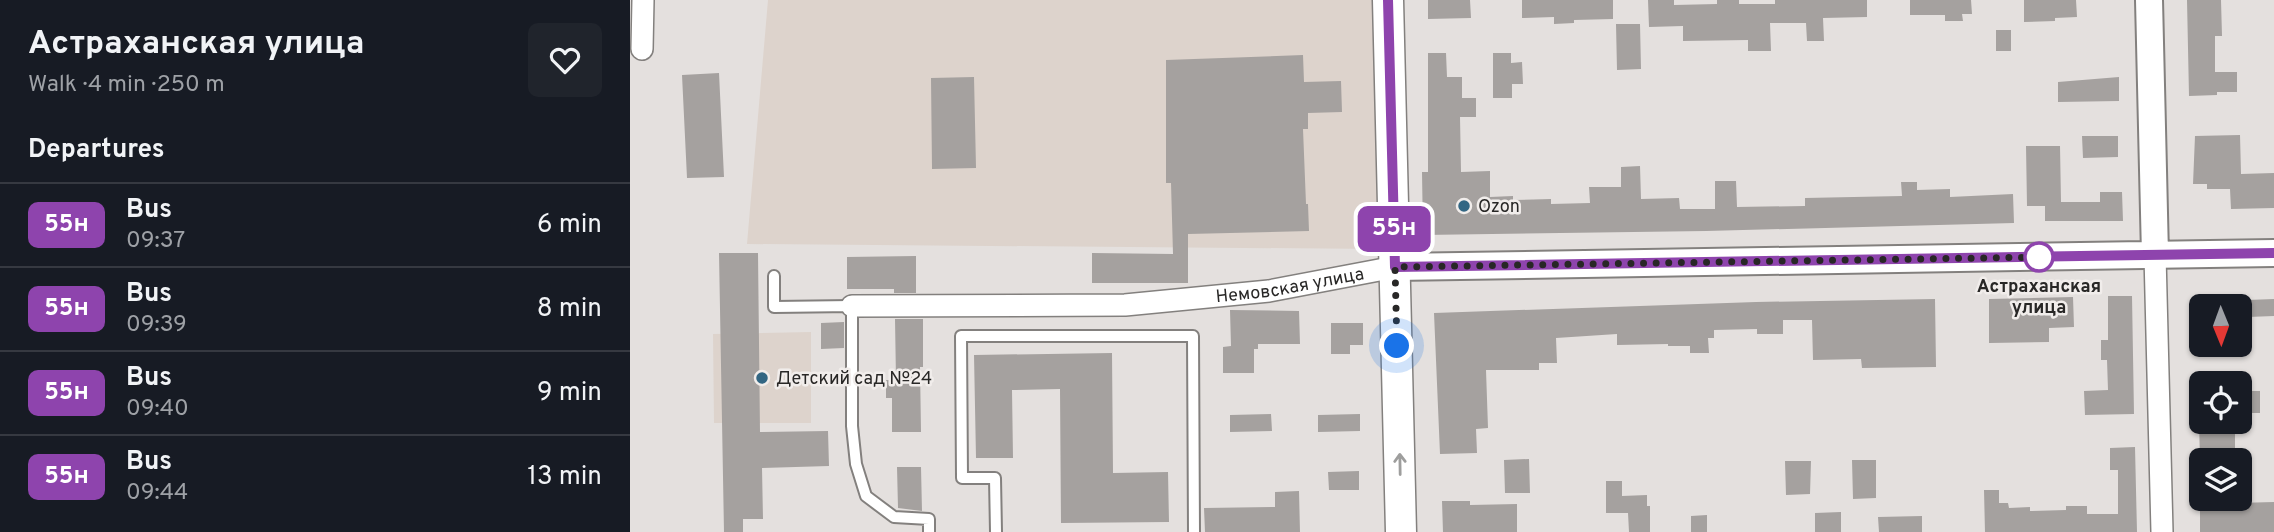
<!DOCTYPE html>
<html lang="en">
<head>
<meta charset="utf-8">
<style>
  :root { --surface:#171b24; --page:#20242c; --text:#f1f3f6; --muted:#9ea1a6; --line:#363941 }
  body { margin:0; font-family:Overpass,sans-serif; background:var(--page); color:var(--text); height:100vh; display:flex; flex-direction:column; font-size:26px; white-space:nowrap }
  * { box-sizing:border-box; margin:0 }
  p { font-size:23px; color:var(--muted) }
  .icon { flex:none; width:38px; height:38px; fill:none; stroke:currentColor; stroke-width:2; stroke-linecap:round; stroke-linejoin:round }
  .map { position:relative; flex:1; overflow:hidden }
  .panel { display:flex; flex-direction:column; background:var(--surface); width:630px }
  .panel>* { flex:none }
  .badge { padding:0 14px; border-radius:10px; font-size:24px; line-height:46px }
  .needle { width:46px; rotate:179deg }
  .tools { position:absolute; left:1559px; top:294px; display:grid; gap:14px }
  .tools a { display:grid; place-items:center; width:63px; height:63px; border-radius:10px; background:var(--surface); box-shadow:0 2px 5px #0004; font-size:35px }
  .you { position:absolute; width:35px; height:35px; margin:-18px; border:5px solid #fff; border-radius:50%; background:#1a73e8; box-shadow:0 0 0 10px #1a73e833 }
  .map>.badge { position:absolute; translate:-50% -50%; box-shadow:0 0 0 4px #fff }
  h2 { padding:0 28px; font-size:26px; line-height:63px }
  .round { display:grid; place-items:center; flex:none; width:74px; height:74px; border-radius:10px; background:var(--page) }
  .headline { display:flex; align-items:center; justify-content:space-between; height:119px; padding:0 28px }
  h1 { font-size:33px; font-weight:700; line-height:52px }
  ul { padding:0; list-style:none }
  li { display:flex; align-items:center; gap:21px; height:84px; padding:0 28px; border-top:2px solid var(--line) }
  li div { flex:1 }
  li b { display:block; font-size:26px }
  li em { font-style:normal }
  li .badge { min-width:77px; font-weight:700; text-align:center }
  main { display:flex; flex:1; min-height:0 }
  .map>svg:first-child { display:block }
</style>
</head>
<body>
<main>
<section class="panel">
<div class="headline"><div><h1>Астраханская улица</h1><p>Walk · 4 min · 250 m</p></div><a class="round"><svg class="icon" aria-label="heart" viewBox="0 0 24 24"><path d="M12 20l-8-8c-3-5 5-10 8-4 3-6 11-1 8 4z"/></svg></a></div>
<h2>Departures</h2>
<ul>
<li><span class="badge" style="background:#8e44ad;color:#fff">55н</span><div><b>Bus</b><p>09:37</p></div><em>6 min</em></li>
<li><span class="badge" style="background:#8e44ad;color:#fff">55н</span><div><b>Bus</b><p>09:39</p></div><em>8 min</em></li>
<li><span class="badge" style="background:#8e44ad;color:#fff">55н</span><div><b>Bus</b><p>09:40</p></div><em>9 min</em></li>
<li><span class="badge" style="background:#8e44ad;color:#fff">55н</span><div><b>Bus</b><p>09:44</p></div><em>13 min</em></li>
</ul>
</section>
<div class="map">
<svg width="1644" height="532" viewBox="0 0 1644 532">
  <rect width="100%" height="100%" fill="#e4e0de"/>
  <path fill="#ddd3cc" d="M138,0H745L751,249L117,244Z
    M181,332V423H84L83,334Z"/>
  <path fill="#a5a19f" d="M798,0H840L841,18L798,19Z
    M892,0H983V19L944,20V23L924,24V17L892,18Z
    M1018,0H1044V5L1087,4V0H1109V4H1145V0H1237V17L1193,18L1194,41H1177L1176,23H1140L1141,51H1118V40L1053,41V26L1019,27Z
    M1280,0H1341L1342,14H1332L1333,21H1315V15H1280Z
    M1394,0H1446L1447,17L1425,18V21L1394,22Z
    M1557,0H1591L1592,36H1585V72H1607V92H1587V95L1559,96Z
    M986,24H1010L1011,69L987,70Z
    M1366,30H1381V51H1366Z
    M798,53H816L817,77H832V98H846V117H830L831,172L860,171V197L883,196V200L921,199V204L960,203L959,187H991V167L1010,166L1011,199L1049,198L1050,209H1085V181H1106L1107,207L1175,206V198L1272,196L1271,182H1287V190L1320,189V197L1383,194L1384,223L1076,231L793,235L792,172H798Z
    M863,53H881V63L892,62L893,84H882V98H863Z
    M673,55L674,82L711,81L712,112L678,113V129H673L676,204H678L679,231L558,234V283H462V253L543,254L541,183H536V60Z
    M89,73L94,177L57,178L52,75Z
    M344,77L346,168L302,169L301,78Z
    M1489,77V101L1428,102V82Z
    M1610,135L1611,174L1644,173V208L1601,209L1600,189H1577V184H1563L1565,136Z
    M1452,136H1488V157L1453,158Z
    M1396,146H1430L1431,202H1470V192H1492L1493,221H1415V206H1397Z
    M89,253H128L130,432L198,431L199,466L132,468L133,519H113V532H94Z
    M286,256V293H264V289H217V257Z
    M1478,296H1502L1504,414L1455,415L1454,391L1478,390L1477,360H1471V340H1478Z
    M1443,297L1444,327L1419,328V342L1359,343V299Z
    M1305,299L1306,367L1232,368L1231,359L1183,360L1182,320H1153V334H1127V329L1084,330V338H1078L1079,353H1060V346H1038V344L987,345V334L926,338L927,363H909V370H856L858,428L846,429L847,453L810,454L804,313L1126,302Z
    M1644,299V316L1618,317L1617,300Z
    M600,310L669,311L670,344H628V349H624V373H593V347L601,346Z
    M265,319H293V367H290L291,432H262V398H256V380H266Z
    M214,322V348L191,349V323Z
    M701,323H733V345H720V354H701Z
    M482,353L483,473L538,472L539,522L431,523L430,389L382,390L383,458H346L344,355Z
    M1610,391H1630V413H1610Z
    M641,414L642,431L600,432V415Z
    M730,414V431L688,432V415Z
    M1569,422H1605V460H1570Z
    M1505,447L1507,532H1355L1354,490H1369V503H1378L1379,508L1400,507V511L1436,510V506H1457V514H1488V470H1480V448Z
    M899,459L900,493H875L874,460Z
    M1222,460H1246V498L1223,499Z
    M1155,461H1181L1180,494L1156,495Z
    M267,467H291L292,511L268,508Z
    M729,471V490H699L698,472Z
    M976,481H992V496L1017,495V506H1020V532H999L998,513H976Z
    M669,491L670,532H575L574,508L645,507V492Z
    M812,501H840V505L887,504V532H813Z
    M1644,502V532H1570V504Z
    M1211,512V532H1185V513Z
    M1077,515V532H1061V516Z
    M1292,516V532H1249L1248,517Z"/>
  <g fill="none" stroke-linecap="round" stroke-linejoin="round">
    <defs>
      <path id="service" d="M144,276V307L222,306V426L226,464L236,496L264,517L299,519V532
        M366,532L365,478H332L331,336H563L564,532"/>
      <g id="minor">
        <path d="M12,49L13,0"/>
        <path d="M1525,255L1532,532"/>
        <path id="s1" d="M222,306L495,305L639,291L765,267"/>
      </g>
      <path id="tertiary" d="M1519,0L1525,255
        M765,267L1644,253"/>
      <path id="secondary" d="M758,0L771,532"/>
    </defs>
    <use href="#service" stroke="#83807e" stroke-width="14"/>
    <use href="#minor" stroke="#83807e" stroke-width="24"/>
    <use href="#tertiary" stroke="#83807e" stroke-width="30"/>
    <use href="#secondary" stroke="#83807e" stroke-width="33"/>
    <use href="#service" stroke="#fff" stroke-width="10"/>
    <use href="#minor" stroke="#fff" stroke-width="21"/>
    <use href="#tertiary" stroke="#fff" stroke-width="26"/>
    <use href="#secondary" stroke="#fff" stroke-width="30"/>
  </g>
  <defs><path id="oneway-shaft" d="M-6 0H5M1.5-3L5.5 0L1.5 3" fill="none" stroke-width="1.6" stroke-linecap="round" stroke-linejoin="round" transform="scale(1.75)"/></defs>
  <use stroke="#9e9e9d" href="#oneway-shaft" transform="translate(770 464) rotate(-91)"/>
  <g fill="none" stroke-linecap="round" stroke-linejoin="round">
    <defs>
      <path id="line" d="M758,0L765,267L1644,253"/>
    </defs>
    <use href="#line" stroke="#fff" stroke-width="16"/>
    <use href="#line" stroke="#8e44ad" stroke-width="10"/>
    <path stroke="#282726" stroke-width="7" stroke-dasharray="0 12.6" d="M767,346L765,267L1417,257H1409"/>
  </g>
  <g fill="#326683" stroke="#f1edeb" stroke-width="2.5">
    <circle cx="834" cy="206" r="7"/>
    <circle cx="132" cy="378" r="7"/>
  </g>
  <circle fill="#fff" stroke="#8e44ad" stroke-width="3.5" cx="1409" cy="257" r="14"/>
  <g text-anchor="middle" stroke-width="5" stroke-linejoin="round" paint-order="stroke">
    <g font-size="18" fill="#282726" stroke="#f1edeb" text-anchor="start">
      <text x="848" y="212">Ozon</text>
      <text x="146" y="384">Детский сад №24</text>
    </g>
    <g font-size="18" fill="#282726" stroke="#f1edeb">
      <text dy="6" stroke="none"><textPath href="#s1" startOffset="439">Немовская улица</textPath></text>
    </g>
    <g font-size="18" font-weight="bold" fill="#282726" stroke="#f1edeb">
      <text x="1409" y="292">Астраханская<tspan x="1409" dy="21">улица</tspan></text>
    </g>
  </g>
</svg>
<div class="tools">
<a><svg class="needle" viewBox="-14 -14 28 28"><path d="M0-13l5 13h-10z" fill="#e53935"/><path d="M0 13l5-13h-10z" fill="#9ea1a6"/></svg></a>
<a><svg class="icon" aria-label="locate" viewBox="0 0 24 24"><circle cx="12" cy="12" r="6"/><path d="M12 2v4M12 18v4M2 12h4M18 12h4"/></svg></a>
<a><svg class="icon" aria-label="layers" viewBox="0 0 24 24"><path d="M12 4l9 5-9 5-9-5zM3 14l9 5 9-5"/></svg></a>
</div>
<div class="you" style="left:767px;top:346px"></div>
<b class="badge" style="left:764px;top:229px;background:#8e44ad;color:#fff">55н</b>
</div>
</main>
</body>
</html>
